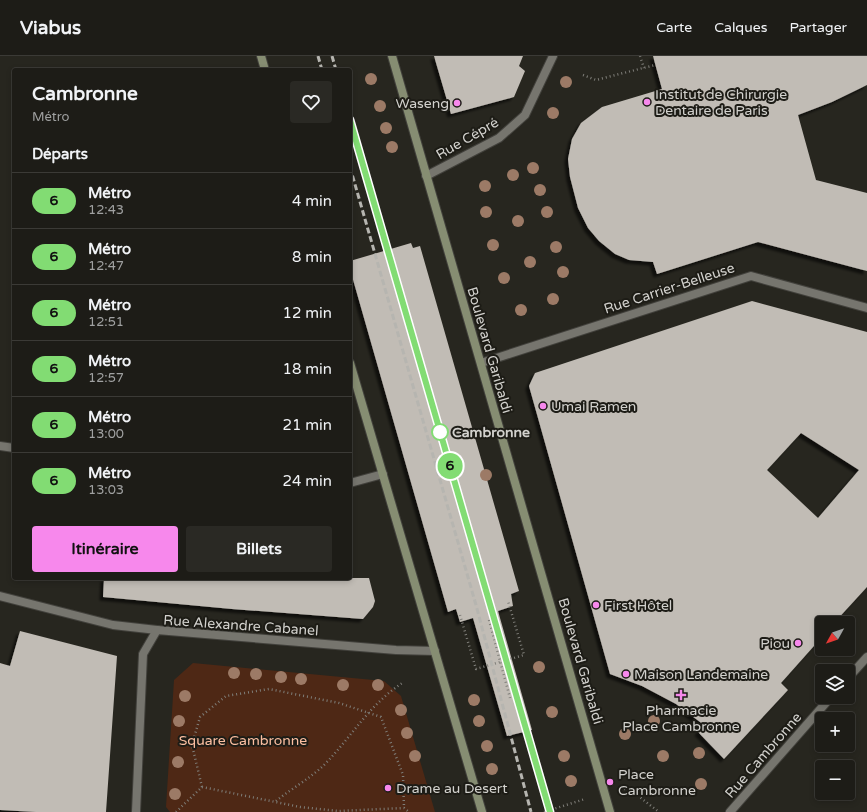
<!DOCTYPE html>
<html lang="fr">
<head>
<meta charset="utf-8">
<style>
  :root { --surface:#1d1c17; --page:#2a2924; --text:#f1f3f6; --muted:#a0a1a1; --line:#3b3a36; --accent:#f788ec }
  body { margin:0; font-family:"Varela Round",sans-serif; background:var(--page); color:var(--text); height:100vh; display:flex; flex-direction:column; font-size:15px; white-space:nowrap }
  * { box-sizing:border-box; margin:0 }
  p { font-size:13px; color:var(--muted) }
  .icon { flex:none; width:22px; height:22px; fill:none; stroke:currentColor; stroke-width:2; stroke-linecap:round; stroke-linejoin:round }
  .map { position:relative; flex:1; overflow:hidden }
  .panel { position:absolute; left:12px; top:12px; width:340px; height:512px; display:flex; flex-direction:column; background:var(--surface); border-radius:4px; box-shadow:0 2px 6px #0003,0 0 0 1px var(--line) }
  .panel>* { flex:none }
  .badge { padding:0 8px; border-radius:13px; font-size:14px; line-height:26px }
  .needle { width:26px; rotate:230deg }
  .buttons { position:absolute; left:815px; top:560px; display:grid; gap:8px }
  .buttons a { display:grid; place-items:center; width:40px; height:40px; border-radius:4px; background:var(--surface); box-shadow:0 2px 6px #0003,0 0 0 1px var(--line); font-size:20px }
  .map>.badge { position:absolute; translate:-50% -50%; box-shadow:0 0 0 2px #fff }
  h2 { padding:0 20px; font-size:15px; line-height:36px }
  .round { display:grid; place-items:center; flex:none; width:42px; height:42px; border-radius:4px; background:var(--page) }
  .headline { display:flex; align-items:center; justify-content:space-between; height:68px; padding:0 20px }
  h1 { font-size:19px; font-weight:800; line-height:30px }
  .primary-button { display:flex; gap:8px; margin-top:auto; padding:8px 20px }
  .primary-button a { flex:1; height:46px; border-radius:4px; background:var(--accent); color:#111; font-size:16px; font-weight:800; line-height:46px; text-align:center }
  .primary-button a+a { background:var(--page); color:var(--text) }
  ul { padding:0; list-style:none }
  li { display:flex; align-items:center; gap:12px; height:56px; padding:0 20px; border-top:1px solid var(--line) }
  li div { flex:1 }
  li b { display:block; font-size:15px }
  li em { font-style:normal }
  li .badge { min-width:44px; font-weight:700; text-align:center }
  header { display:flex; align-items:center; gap:24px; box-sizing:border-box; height:56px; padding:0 20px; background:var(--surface); border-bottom:1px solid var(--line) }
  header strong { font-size:19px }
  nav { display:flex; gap:22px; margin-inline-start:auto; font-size:14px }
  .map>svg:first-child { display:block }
</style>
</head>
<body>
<header>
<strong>Viabus</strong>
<nav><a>Carte</a><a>Calques</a><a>Partager</a></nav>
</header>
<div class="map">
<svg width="867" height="756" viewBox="0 0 867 756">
  <defs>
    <filter id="shadow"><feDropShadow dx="-3.5" dy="3.5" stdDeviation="1" flood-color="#0009"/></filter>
  </defs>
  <rect width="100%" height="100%" fill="#27261f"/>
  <path fill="#4e2815" d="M193,607L384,625L401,640L435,756H170L166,751L174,624Z"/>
  <path fill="#c1bcb5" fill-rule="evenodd" filter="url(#shadow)" d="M434,0H523L519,10L525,15L514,41L451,58Z
    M653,0H867V29L832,46L798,59L816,124L867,137V215L758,186L657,218L653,206L629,204L615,198L599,185L588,172L578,152L570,121L568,103L572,83L581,67L602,51L662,33Z
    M411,187L413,192L420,190L519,535L511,538L513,550L498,555L532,674L507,680L473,562L460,566L456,553L448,556L350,213V205Z
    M752,245L867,276V531L834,567H822V581L781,627L788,634L724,703L698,676L704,669L676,648L642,630L610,618L529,330L535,317ZM801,377L859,414L818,462L767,414Z
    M104,522H369L375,545L373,551L363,563L232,553L103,541Z
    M20,575L117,600L106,756H36L0,754V607L10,610Z"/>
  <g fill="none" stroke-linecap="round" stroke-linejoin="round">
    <defs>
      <path id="service" d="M0,390L14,392
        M350,427L383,418"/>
      <path id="pedestrian" d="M0,540L113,569L157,574"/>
      <path id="minor" d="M426,120L499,82L525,59L553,0
        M481,307L751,220L867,252
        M136,756L143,598L157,574L396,594L435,595"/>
      <path id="tertiary" d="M848,622L867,601
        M730,756L831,641"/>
      <path id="secondary" d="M261,0L265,14
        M392,0L610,756
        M350,307L482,756"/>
    </defs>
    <use href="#service" stroke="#42413c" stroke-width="10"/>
    <use href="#pedestrian" stroke="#42413c" stroke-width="10"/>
    <use href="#minor" stroke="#42413c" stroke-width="10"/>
    <use href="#tertiary" stroke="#42413c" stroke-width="10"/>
    <use href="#secondary" stroke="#42413c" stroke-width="10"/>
    <path stroke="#7f7e79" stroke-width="2.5" stroke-dasharray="1 3" stroke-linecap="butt" d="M640,0L644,12
      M583,19L596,24L655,9
      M460,559L476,613L524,599L508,545
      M489,564L510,642
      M202,731L192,689L200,661L226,640L269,633L339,647L381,661L403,719L404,752
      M624,733L628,732L659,756
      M276,745C291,733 309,723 323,710C351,682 370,647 404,626
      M176,756L202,731L300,751L338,755L404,752L409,756
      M544,756L585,743"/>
    <use href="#service" stroke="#76756e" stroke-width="8"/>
    <use href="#pedestrian" stroke="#76756e" stroke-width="8"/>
    <use href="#minor" stroke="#76756e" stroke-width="8"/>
    <use href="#tertiary" stroke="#76756e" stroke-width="8"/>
    <use href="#secondary" stroke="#868d72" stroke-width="8"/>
    <path stroke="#b6b5b0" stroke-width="3" stroke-dasharray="6 3" stroke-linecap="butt" d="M318,0L322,14
      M332,0L336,14
      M350,64L550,756
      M350,111L476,549L531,756"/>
  </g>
  <g fill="#9c7a66">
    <circle cx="371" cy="23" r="6"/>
    <circle cx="566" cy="26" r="6"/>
    <circle cx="380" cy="50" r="6"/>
    <circle cx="553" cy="57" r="6"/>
    <circle cx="386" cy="72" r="6"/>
    <circle cx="392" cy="91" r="6"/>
    <circle cx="533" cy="112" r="6"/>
    <circle cx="513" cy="119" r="6"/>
    <circle cx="485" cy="130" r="6"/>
    <circle cx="540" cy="134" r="6"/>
    <circle cx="486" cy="156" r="6"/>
    <circle cx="547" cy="156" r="6"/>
    <circle cx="518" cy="165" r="6"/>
    <circle cx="493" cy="189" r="6"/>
    <circle cx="556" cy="191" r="6"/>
    <circle cx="530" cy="206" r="6"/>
    <circle cx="563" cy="216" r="6"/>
    <circle cx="504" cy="222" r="6"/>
    <circle cx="553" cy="243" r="6"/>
    <circle cx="521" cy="254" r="6"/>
    <circle cx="486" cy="419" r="6"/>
    <circle cx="539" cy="611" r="6"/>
    <circle cx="234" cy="617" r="6"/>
    <circle cx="256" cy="618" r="6"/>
    <circle cx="281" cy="621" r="6"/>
    <circle cx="301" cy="623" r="6"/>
    <circle cx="343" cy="629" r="6"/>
    <circle cx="378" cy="629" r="6"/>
    <circle cx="185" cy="640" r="6"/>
    <circle cx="474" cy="644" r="6"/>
    <circle cx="401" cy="654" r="6"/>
    <circle cx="552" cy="656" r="6"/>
    <circle cx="179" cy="665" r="6"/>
    <circle cx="479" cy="665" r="6"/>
    <circle cx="654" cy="665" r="6"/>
    <circle cx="407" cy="677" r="6"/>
    <circle cx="625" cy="678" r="6"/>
    <circle cx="487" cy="690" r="6"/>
    <circle cx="699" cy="697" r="6"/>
    <circle cx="415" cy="700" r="6"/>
    <circle cx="564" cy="700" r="6"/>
    <circle cx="663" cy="700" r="6"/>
    <circle cx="178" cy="706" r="6"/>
    <circle cx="492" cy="713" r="6"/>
    <circle cx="571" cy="725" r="6"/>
    <circle cx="701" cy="728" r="6"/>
    <circle cx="175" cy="738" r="6"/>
  </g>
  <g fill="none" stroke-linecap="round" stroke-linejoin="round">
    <defs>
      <path id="line" d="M350,64L550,756"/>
    </defs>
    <use href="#line" stroke="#fff" stroke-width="9"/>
    <use href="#line" stroke="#82dc73" stroke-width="6"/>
  </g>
  <g fill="#f788ec" stroke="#1d1c16" stroke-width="1.5">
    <circle cx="647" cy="46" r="4"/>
    <circle cx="457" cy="47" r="4"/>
    <circle cx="543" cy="350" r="4"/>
    <circle cx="596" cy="549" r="4"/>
    <circle cx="798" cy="587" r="4"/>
    <circle cx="626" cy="618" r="4"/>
    <path d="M679 633h4v4h4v4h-4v4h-4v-4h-4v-4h4z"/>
    <circle cx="610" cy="726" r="4"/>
    <circle cx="388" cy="732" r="4"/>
  </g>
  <circle fill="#fff" stroke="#82dc73" stroke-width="2" cx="440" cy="376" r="8"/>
  <g text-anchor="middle" stroke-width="4" stroke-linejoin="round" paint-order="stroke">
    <g font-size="14" fill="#d2d1cd" stroke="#1d1c16" text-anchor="start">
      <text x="655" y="43">Institut de Chirurgie<tspan x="655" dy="16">Dentaire de Paris</tspan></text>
      <text x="449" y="52" text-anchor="end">Waseng</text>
      <text x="551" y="355">Umai Ramen</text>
      <text x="604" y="554">First Hôtel</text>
      <text x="790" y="592" text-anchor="end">Piou</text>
      <text x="634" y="623">Maison Landemaine</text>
      <text x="681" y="659" text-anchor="middle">Pharmacie<tspan x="681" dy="16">Place Cambronne</tspan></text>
      <text x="618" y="723">Place<tspan x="618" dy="16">Cambronne</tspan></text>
      <text x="396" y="737">Drame au Desert</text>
    </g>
    <g font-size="14" fill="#d2d1cd" stroke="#1d1c16">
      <text transform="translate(467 82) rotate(-30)" y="5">Rue Cépré</text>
      <text transform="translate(669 232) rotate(-18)" y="5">Rue Carrier-Belleuse</text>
      <text transform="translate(490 294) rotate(74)" y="5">Boulevard Garibaldi</text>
      <text transform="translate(241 569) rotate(4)" y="5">Rue Alexandre Cabanel</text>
      <text transform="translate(581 605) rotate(74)" y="5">Boulevard Garibaldi</text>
      <text transform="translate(763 699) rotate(-49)" y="5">Rue Cambronne</text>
    </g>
    <g font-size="14" font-weight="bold" fill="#d2d1cd" stroke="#1d1c16" text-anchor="start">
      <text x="452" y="381">Cambronne</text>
    </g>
    <g font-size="14" fill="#fcbfa1" stroke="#1d1c16">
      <text x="243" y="689">Square Cambronne</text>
    </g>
  </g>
</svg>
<div class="buttons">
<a><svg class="needle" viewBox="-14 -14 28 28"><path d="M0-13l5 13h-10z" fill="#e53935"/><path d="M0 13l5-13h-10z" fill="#a0a1a1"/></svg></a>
<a><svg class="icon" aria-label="layers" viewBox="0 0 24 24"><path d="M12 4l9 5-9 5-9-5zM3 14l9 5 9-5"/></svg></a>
<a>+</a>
<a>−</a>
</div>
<b class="badge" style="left:450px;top:410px;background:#82dc73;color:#111">6</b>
<section class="panel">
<div class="headline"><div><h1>Cambronne</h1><p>Métro</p></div><a class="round"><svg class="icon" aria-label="heart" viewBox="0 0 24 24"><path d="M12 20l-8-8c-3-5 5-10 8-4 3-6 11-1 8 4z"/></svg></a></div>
<h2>Départs</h2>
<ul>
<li><span class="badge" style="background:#82dc73;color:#111">6</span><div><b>Métro</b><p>12:43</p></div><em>4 min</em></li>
<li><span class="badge" style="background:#82dc73;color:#111">6</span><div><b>Métro</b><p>12:47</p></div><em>8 min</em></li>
<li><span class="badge" style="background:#82dc73;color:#111">6</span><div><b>Métro</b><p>12:51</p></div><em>12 min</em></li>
<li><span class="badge" style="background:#82dc73;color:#111">6</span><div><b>Métro</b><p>12:57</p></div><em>18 min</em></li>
<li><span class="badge" style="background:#82dc73;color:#111">6</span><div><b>Métro</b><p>13:00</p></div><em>21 min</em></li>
<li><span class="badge" style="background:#82dc73;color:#111">6</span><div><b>Métro</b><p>13:03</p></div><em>24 min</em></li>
</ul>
<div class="primary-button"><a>Itinéraire</a><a>Billets</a></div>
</section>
</div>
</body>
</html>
